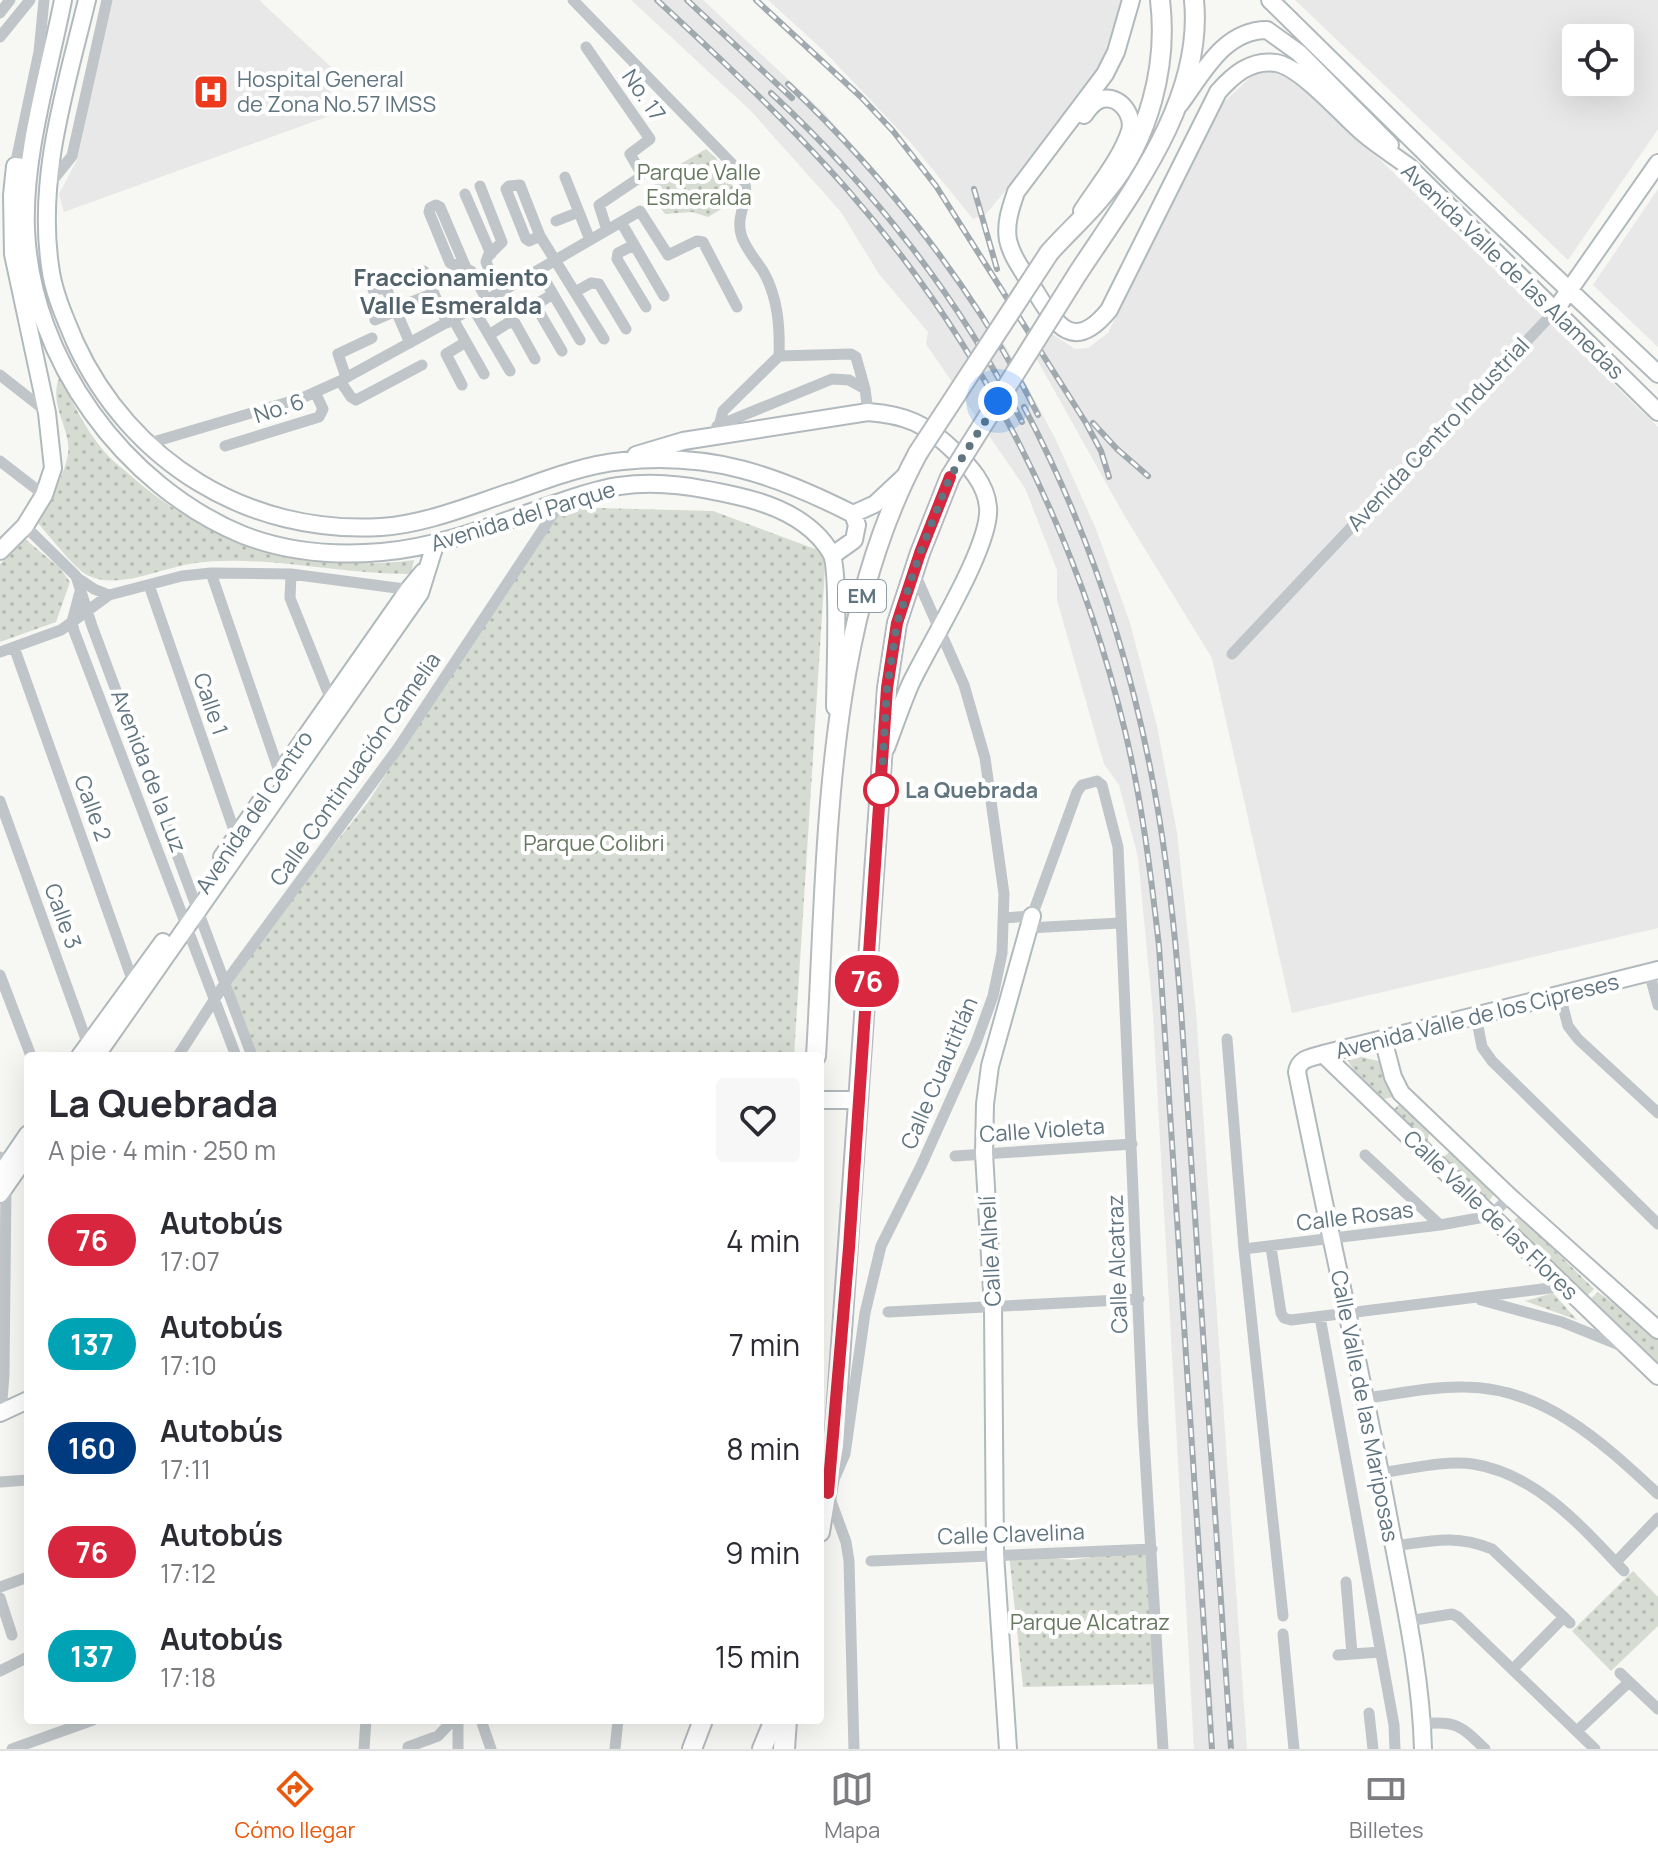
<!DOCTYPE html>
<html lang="es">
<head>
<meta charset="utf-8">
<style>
  :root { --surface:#fff; --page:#f7f7f7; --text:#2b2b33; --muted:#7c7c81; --line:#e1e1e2; --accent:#ea580c }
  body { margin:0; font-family:Manrope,sans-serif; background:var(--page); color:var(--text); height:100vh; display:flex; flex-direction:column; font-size:30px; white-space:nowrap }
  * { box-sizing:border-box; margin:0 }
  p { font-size:26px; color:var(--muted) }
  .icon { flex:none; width:44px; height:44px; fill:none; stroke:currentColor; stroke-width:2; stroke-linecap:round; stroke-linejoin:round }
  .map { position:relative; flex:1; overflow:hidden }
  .panel { position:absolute; left:24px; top:1052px; width:800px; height:672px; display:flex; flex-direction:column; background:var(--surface); border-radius:8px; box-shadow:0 8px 32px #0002 }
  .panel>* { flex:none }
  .badge { padding:0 16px; border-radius:26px; font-size:28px; line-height:52px }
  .controls { position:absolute; left:1562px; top:24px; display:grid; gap:16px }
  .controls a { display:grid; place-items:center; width:72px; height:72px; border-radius:8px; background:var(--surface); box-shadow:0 8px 32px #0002; font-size:40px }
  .you { position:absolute; width:40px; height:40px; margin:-20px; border:6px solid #fff; border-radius:50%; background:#1a73e8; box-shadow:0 0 0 12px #1a73e833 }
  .map>.badge { position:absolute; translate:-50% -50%; box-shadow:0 0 0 4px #fff }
  .round { display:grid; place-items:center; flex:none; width:84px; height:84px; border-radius:8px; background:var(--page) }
  .overview { display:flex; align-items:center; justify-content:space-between; height:136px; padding:0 24px }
  h1 { font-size:38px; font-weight:700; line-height:60px }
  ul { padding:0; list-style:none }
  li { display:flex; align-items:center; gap:24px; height:104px; padding:0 24px }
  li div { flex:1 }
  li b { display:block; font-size:30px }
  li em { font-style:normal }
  li .badge { min-width:88px; font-weight:700; text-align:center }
  .dock { display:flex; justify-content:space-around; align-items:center; height:112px; border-top:2px solid var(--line); background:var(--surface); font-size:22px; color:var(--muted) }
  .dock a { display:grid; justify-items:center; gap:4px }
  .dock .active { color:var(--accent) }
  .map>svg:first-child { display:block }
</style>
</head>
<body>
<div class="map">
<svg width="1658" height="1749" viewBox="0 0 1658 1749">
  <defs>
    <pattern id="park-dots" width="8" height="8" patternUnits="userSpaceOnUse" patternTransform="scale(2)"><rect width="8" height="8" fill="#d7dcd2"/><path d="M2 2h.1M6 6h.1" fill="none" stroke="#b2b7b0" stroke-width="1.8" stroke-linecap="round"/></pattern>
  </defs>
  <rect width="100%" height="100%" fill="#f7f7f3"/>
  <path fill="#e7e8e7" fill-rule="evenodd" d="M111,0H259L332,68L329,116L64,212L59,194L77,160Z
    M631,0H703L823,112L898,197L962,282L1006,347L1055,438L1096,529L1130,623L1157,726L1177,833L1196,1012L1247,1749H1194L1153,1013L1138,857L1119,785L1104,764L1057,600V570L1025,488L926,344L928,332L879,274L841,212L750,110Z
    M768,0H1127L1112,51L1074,109L985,215L973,219L912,144L824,51Z
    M1295,0H1658V129L1568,260ZM1576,38H1620V82H1576Z
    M1272,69L1295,78L1658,427V928L1292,1013L1212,658L1124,515L1035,356L1052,334L1075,349L1088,348L1108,333L1223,103L1255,73Z
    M1658,189V347L1593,285Z"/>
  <path fill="url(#park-dots)" d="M706,149L716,158L740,198L708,217L692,212L665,214L650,193L660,176Z
    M60,375C72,402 84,427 103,450C110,459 121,467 130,475C206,544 313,574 414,560L411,574C341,575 264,554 196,563C162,567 119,591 87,575C75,569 47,533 36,521C48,501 64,478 68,454C72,429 47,406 60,375Z
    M559,507L713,511L826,553L794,1056H253L229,977L368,802Z
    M25,539L60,568L70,582L56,622L0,642V564Z
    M1344,1053L1387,1063L1393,1097L1379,1100L1351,1066Z
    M1403,1101L1430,1131L1426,1146L1392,1111Z
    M1450,1151L1496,1190L1488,1203L1441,1161Z
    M1519,1216L1594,1289L1586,1297L1507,1227Z
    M1598,1292L1658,1336V1367L1588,1301Z
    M1553,1293L1577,1320L1525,1301Z
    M1152,1549L1160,1684L1023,1687L1009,1553L1071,1560Z
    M1633,1571L1658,1597V1626L1611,1671L1572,1631Z"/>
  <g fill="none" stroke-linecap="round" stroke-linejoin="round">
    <defs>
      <path id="secondary" d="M63,0C49,72 23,156 26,229C31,359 124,486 243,535C287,552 336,556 382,552C441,547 496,524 551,505C573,498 596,489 619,486C660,480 697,487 737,496C773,504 811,519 831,553C840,569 835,681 835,707
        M87,0C66,87 37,176 50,266C53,292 65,318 75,342C130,462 248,535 381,527C427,524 473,504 517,490C550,478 588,464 623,461C711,452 776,475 853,514L875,504L905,476
        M1131,0L1116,52L1105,74L1016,192C1011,207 1005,223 1008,240C1012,258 1025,274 1034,289C1056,325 1073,354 1109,310L1218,92C1233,75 1251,59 1276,63C1301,67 1342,115 1363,133C1377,145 1393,155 1408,166L1658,412
        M1270,0L1458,185L1658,374
        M1180,104C1203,73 1224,30 1267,30L1299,53L1390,145
        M1082,211C1098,186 1121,159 1130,131C1134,115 1120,95 1102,99C1094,101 1088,109 1084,115
        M1554,312L1658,163
        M636,455L683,441L868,412C907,415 926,424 954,451C970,467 986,484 988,507C992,545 928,646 910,685C901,706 894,727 886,748
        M0,551L25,526L44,495L53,468L47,413L13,254L12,195L15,166L29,168
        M833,555L854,540L857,525L853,514
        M288,762L409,589L423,572
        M222,857L261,801
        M1383,1039L1393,1077L1401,1093L1510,1197L1658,1330
        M1323,1054L1658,1376
        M80,1056L163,942
        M96,1056L420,593L435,545
        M820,1100H858
        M0,1175L28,1134
        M0,1194L28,1154
        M0,1413L28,1400
        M1008,1749L995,1554L993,1308L984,1153L985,1104L990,1066L1032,916
        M1423,1749C1421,1672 1403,1596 1389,1520C1361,1370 1327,1222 1297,1072C1299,1058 1311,1058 1323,1054L1658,970"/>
      <path id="primary" d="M1049,253C1067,232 1090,213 1107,190C1149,138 1168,66 1160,0
        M1078,273C1130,194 1204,100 1194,0
        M816,1056C828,858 822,631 918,453
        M820,1532L834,1445L887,688L897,623L920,553L950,477
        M692,1749L703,1720
        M762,1749L774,1720"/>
      <path id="highway" d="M784,1749L786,1720"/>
    </defs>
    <use href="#secondary" stroke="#b1b9bd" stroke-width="20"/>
    <use href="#primary" stroke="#b5babe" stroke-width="22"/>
    <use href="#highway" stroke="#b4b9bc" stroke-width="24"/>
    <path stroke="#bfc5c8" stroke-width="11" d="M573,0L742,174C753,199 735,212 741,234C744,247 756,260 763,271C778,297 780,327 779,356
      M0,13L10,0
      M0,37L30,0
      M586,47L650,139L630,154L641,173L639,178L599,205L607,230
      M15,166L39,52L44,0
      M565,177L590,240
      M48,186L72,156L107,0
      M480,186L502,242L488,256L486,262L499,293
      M465,194L491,254
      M556,221L579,212
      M621,222L664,296
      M540,236L529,241L526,239L506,189L509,186L520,185L540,236L604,339
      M634,245L618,253L617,259L646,307
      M466,268L440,207L436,205L430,208L429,212L450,263L471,271L487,300
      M539,270L580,340
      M403,278L424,271L447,323
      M373,290L386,288L410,343
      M575,292L591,283L599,284L626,329
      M553,294L540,302L538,310L562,351
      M411,302L434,293
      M473,308L510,371
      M453,319L484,374
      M375,320L396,311
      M489,335L508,323H515L535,359
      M0,375L47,412
      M346,377L338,354L372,338
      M340,381L351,397L356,400L422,365
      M462,385L446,354L466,342
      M717,426L832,379L849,380L865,389
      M716,437L723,411L779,356L851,354L856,357L865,389L868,412
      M150,443L302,398L340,381L473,308L640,211L668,255L697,241L703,242L737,307
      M225,446L319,417L323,409L315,392
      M0,461L44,495
      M25,526L76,576L92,626L252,1056
      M211,573L280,774
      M291,574L290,598L331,700
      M79,579L94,589L109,595
      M149,585L236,836
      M81,588L72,622L74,631L236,1056
      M14,647L133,982
      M0,652L61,630L109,595L182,576L211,573L291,574L412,590
      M1232,654L1554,312
      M0,801L88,1045
      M1003,918L1032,916L1077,792L1082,785L1097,781L1102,785L1118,847L1143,1422L1163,1749
      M1028,928L1120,923
      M1649,972L1658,1005
      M0,975L31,1056
      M1560,995L1568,1026L1578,1039L1658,1113
      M1476,1016L1482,1047L1492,1061L1658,1224
      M1227,1039L1244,1249L1283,1616
      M178,1056L225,983L398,748L561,502
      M1365,1155L1440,1225
      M955,1156L1132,1144
      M0,1157L6,1185L4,1375
      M1271,1247L1281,1313L1284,1318L1291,1320L1566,1286
      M1244,1249L1440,1225L1490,1216L1510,1197
      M1481,1300L1562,1322L1624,1347
      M888,1312L1139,1299
      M1320,1317L1394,1725L1395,1749
      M0,1369L4,1375L1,1412
      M1366,1398C1398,1394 1432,1386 1464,1387C1544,1387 1603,1443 1658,1494
      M1380,1473C1410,1469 1444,1460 1473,1464C1537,1474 1582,1527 1624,1571
      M835,1477L845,1454L865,1313L881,1246L921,1166L976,1043L993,996L1002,953L1004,894L985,758L964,685L914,572
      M0,1482L28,1480
      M828,1493L846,1542L849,1561L854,1749
      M1394,1546C1431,1541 1456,1534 1492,1549L1570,1623
      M871,1561L1152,1549
      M1616,1562L1658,1518
      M1346,1582L1352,1654
      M0,1587L28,1577
      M0,1598L12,1635
      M1408,1621L1452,1614L1458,1617L1595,1749
      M1283,1634L1294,1749
      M1338,1655L1381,1652
      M1513,1669L1564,1617
      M0,1671L28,1657
      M1620,1673L1658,1709
      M1369,1713L1373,1749
      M481,1720L491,1749
      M1422,1724C1456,1720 1461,1726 1485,1749
      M1577,1731L1629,1682
      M408,1747L438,1736L453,1720
      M12,1749L93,1720
      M364,1749L366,1720
      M458,1749V1720
      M615,1749L618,1720"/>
    <use href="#secondary" stroke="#fff" stroke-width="16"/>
    <use href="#primary" stroke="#fff" stroke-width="18"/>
    <use href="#highway" stroke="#fff" stroke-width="20"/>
    <defs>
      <path id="rail" d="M657,0C722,60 787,121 846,188C982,343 1077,531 1125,731C1142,802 1151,875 1159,946L1212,1749
        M687,0L792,98
        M756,0L861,97L893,131L936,186L1086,423L1101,451L1109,477
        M788,84C887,178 977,292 1038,415
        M771,93C872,187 960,299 1022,422
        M974,189L997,269
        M1024,407C1099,549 1145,705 1166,864C1181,971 1185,1079 1193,1186C1206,1374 1217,1562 1231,1749
        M1093,423L1117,449L1148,476"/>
    </defs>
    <use href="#rail" stroke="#a0a9ae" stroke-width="6"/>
    <use href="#rail" stroke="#fff" stroke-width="3" stroke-dasharray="9" stroke-linecap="butt"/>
    <defs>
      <path id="primary-bridge" d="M918,453L1049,253
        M950,477L1078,273"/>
    </defs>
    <use href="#primary-bridge" stroke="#b5babe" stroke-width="22" stroke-linecap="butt"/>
    <use href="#primary-bridge" stroke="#fff" stroke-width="18"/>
  </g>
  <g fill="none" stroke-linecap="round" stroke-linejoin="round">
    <defs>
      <path id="line" d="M828,1493L849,1248L887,688L897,623L920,553L950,477"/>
    </defs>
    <use href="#line" stroke="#fff" stroke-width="18"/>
    <use href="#line" stroke="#d7263d" stroke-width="12"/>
    <path stroke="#607580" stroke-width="8" stroke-dasharray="0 14.4" d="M881,790L887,688L897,623L920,553L950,477L998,401"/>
  </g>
  <defs>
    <symbol id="hospital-square" viewBox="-11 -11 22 22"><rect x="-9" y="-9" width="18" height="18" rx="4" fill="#ed3a1d" stroke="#fff"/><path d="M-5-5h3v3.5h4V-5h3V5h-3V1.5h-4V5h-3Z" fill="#fff"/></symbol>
  </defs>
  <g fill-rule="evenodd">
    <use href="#hospital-square" x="191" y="72" width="40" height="40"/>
  </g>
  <circle fill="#fff" stroke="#d7263d" stroke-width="4" cx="881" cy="790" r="16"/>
  <g text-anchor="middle" stroke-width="8" stroke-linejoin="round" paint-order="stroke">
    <rect fill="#fff" stroke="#909ea6" stroke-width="2" x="838" y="580" width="48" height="32" rx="6"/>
    <g font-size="20" font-weight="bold" fill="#607580">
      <text x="862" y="603">EM</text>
    </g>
    <g font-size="22" fill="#607580" stroke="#fff" text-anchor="start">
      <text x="237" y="87">Hospital General<tspan x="237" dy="25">de Zona No.57 IMSS</tspan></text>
    </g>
    <g font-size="22" fill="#607580" stroke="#fff">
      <text transform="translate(644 95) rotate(55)" y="8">No. 17</text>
      <text transform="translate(1513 271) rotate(44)" y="8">Avenida Valle de las Alamedas</text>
      <text transform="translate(279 408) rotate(-18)" y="8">No. 6</text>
      <text transform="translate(1438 434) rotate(-47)" y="8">Avenida Centro Industrial</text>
      <text transform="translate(523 516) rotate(-17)" y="8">Avenida del Parque</text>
      <text transform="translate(211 704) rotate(71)" y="8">Calle 1</text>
      <text transform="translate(355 769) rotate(-55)" y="8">Calle Continuación Camelia</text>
      <text transform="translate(149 771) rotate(69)" y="8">Avenida de la Luz</text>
      <text transform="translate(93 808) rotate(70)" y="8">Calle 2</text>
      <text transform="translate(254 812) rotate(-56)" y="8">Avenida del Centro</text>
      <text transform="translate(63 916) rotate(70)" y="8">Calle 3</text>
      <text transform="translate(1477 1016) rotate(-14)" y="8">Avenida Valle de los Cipreses</text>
      <text transform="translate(939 1073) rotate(-67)" y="8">Calle Cuautitlán</text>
      <text transform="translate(1042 1130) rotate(-4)" y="8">Calle Violeta</text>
      <text transform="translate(1491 1215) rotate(44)" y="8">Calle Valle de las Flores</text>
      <text transform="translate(1355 1216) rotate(-7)" y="8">Calle Rosas</text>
      <text transform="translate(990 1251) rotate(-93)" y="8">Calle Alhelí</text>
      <text transform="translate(1117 1264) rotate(-92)" y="8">Calle Alcatraz</text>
      <text transform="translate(1365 1406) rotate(79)" y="8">Calle Valle de las Mariposas</text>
      <text transform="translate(1011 1534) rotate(-2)" y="8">Calle Clavelina</text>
    </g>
    <g font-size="22" fill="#66785f" stroke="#fff">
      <text x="699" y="180">Parque Valle<tspan x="699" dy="25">Esmeralda</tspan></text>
      <text x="594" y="851">Parque Colibri</text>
      <text x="1090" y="1630">Parque Alcatraz</text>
    </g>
    <g font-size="22" font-weight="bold" fill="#607580" stroke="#fff" text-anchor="start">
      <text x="905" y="798">La Quebrada</text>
    </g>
    <g font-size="24" font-weight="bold" fill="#52626b" stroke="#fff">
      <text x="451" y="286">Fraccionamiento<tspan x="451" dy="28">Valle Esmeralda</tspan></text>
    </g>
  </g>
</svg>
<div class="controls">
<a><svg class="icon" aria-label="locate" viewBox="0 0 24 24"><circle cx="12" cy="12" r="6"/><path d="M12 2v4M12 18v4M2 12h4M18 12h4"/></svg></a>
</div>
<div class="you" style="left:998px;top:401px"></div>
<b class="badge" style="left:867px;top:981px;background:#d7263d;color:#fff">76</b>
<section class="panel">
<div class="overview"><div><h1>La Quebrada</h1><p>A pie · 4 min · 250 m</p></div><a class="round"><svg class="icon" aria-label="heart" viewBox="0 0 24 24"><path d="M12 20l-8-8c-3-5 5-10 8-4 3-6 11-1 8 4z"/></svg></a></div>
<ul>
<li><span class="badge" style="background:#d7263d;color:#fff">76</span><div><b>Autobús</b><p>17:07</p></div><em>4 min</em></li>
<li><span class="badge" style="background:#00a3b4;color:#fff">137</span><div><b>Autobús</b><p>17:10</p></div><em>7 min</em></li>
<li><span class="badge" style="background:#003b80;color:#fff">160</span><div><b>Autobús</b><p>17:11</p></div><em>8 min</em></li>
<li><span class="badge" style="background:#d7263d;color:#fff">76</span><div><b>Autobús</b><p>17:12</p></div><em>9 min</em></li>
<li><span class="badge" style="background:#00a3b4;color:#fff">137</span><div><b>Autobús</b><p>17:18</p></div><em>15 min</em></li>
</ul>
</section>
</div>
<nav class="dock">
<a class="active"><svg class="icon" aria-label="directions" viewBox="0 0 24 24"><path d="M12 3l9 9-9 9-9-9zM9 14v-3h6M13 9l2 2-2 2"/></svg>Cómo llegar</a>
<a><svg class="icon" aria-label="map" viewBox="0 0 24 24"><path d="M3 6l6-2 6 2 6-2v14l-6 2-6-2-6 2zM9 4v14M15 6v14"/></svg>Mapa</a>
<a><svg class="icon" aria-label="tickets" viewBox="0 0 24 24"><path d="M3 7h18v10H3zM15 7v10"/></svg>Billetes</a>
</nav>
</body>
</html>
